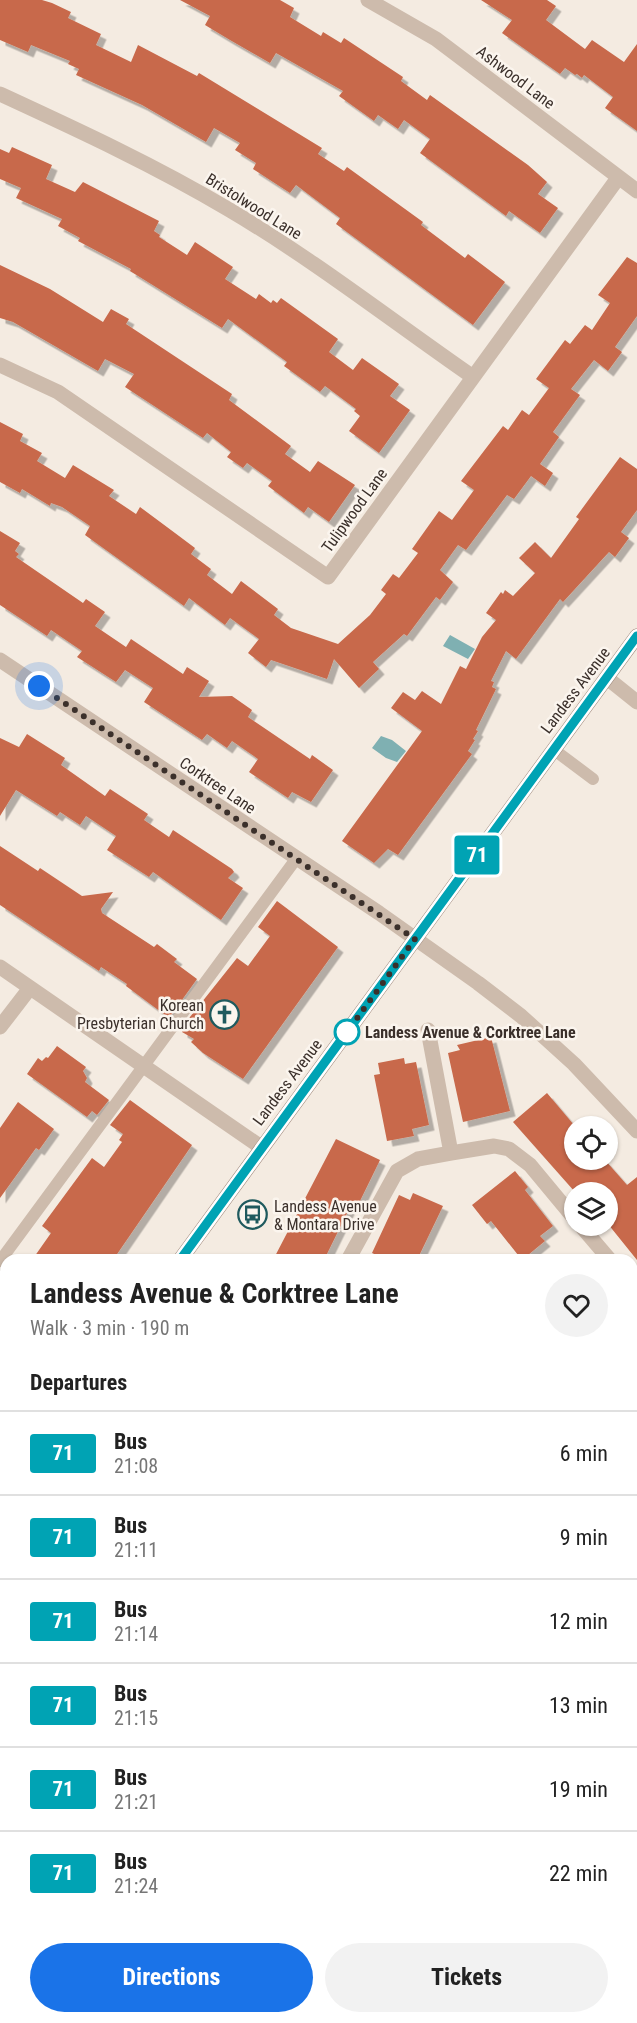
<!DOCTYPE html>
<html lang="en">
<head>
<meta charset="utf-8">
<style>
  :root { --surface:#fff; --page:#f2f2f2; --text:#222; --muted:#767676; --line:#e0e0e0; --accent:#1a73e8 }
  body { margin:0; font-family:"Roboto Condensed",sans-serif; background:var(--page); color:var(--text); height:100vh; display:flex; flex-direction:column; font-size:22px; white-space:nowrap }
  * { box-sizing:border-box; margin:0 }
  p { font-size:20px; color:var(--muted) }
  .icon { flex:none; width:33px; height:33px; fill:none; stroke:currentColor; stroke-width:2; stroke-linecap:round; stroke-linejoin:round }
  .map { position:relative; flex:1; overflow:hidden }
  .sheet { position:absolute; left:0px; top:1254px; width:638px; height:770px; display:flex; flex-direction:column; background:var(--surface); border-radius:18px 18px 0 0; box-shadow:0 2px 4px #0004 }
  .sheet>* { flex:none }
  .badge { padding:0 12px; border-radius:4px; font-size:21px; line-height:39px }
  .buttons { position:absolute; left:564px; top:1116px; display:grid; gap:12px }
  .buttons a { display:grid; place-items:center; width:54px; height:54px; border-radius:50%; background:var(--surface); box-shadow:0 2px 4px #0004; font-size:30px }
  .you { position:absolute; width:30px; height:30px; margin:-15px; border:4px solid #fff; border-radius:50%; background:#1a73e8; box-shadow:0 0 0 9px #1a73e833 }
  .map>.badge { position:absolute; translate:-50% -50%; box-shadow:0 0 0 3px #fff }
  h2 { padding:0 30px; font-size:22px; line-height:54px }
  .round { display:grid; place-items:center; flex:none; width:63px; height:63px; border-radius:32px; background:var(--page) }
  .head { display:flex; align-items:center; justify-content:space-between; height:102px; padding:0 30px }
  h1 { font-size:28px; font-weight:700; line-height:45px }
  .action { display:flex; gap:12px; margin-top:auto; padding:12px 30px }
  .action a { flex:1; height:69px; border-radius:36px; background:var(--accent); color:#fff; font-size:24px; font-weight:700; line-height:69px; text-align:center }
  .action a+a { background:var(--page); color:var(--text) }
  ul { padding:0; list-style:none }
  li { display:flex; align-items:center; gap:18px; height:84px; padding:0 30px; border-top:2px solid var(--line) }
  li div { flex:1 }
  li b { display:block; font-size:22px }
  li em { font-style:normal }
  li .badge { min-width:66px; font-weight:700; text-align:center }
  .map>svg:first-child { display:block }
</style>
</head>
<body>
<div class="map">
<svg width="637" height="2023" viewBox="0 0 637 2023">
  <defs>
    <filter id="shadow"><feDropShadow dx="5.5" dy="5.5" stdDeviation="0" flood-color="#0004"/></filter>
  </defs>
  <rect width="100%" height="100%" fill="#f4ebe1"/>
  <path fill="#7fb0b2" d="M450,635L475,649L468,659L443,646Z
    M381,736L392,740L406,751L397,762L386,758L372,748Z"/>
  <path fill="#c8694b" filter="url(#shadow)" d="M0,0H42L52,3L71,12L68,18L101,34L96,45L131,62L138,45L197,76L199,73L322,148L318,154L344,171L347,167L423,222L421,225L465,258L468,254L505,282L473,325L336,224L340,218L296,185L290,193L253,169L256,163L235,150L240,143L214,128L206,142L142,105L76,75L79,69L68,64L70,61L31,45L28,52L0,40Z
    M180,0H280L294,8L290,17L321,36L323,32L341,43L344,38L403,77L401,81L427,100L430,95L528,165L547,182L538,194L558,208L540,233L509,211L506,216L420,153L430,139L404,120L398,129L378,115L374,121L339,96L343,91L276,53L270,63L230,40L205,25L210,16Z
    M481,0H547L556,6L546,20L585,49L592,40L624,62L637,44V131L605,108L613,97L584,75L582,78L577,74L575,75L565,68L560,74L502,33L512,20Z
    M12,147L52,165L46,179L75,192L83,182L159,221L154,231L160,235L159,237L187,255L195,242L233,267L225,279L256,299L259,294L271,303L273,300L277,303L281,298L338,339L329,352L353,370L362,358L399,384L390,396L410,410L379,453L349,431L360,416L354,411L356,409L325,386L320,392L284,366L287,362L228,319L222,328L130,271L131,269L78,241L80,238L58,226L62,219L16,198L21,188L0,179V149L9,153Z
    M627,257L637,263V316L615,347L622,352L608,371L594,360L571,389L580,395L553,432L559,437L540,464L553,473L545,486L531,476L514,499L507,495L466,550L458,545L440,570L453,582L440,600L436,597L407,636L404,634L373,662L379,669L359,688L334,659L327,679L271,660L266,667L248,653L259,639L230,618L225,625L189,598L184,606L85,535L90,526L62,507L51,503L50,506L22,489L20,493L0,482V422L23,434L20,441L42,453L37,461L65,478L73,465L114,490L109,496L136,514L140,507L175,533L195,548L191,554L211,569L207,575L232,594L241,581L278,609L274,615L291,628L338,644L370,615L386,594L381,590L393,574L399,578L418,553L412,549L439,511L452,520L474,490L461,481L503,426L508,430L522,410L529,415L549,388L536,379L565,340L570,344L585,325L592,330L610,303L598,295Z
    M0,265L50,289L103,322L111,309L129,319L126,324L232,394L229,400L291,446L285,454L310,472L318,461L355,485L329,522L308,507L304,513L268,486L272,481L247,463L243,468L227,457L231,452L207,433L203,438L125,387L134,374L105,359L98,371L13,322L0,318Z
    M620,457L637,469V510L621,532L629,538L615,557L609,552L563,602L560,599L516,659L506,651L491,681L494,682L492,687L496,689L476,730L478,731L473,739L475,740L468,751L472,754L398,855L388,849L374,863L342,841L422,731L391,708L403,692L415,700L422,691L441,704L460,666L466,669L482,637L496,620L486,613L501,592L503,594L505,590L513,596L535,573L519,558L535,542L551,558L579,519L576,517Z
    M0,531L20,543L15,551L19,554L16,557L83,603L86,599L105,612L95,626L126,647L131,639L183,674L187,667L209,681L199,697L232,696L252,710L248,717L310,759L312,755L333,770L311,802L292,792L288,798L249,772L258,759L232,741L227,748L207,734L202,740L144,702L153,688L125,670L116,682L77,657L82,651L51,630L47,636L0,605Z
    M27,734L65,758L61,765L105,796L110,789L148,814L144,820L169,837L173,830L232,869L234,872L228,878L243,888L221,920L153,872L149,877L107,850L116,836L86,816L80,825L60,812L57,816L16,790L0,816V738L19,747Z
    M0,846L38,871L40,868L82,896L113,892L101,909L102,913L154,947L157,944L177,959L174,962L197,979L169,1018L126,986L127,984L101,967L99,971L0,905Z
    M277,901L338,947L243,1079L203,1053L191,1042L194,1039L182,1032V1027L237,958L248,966L270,936L258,927Z
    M491,1037L510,1111L463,1122L448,1053L460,1050L457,1045Z
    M57,1046L86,1067L83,1071L87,1078L85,1082L109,1100L97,1115L92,1111L87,1117L27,1074L38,1058L42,1061L46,1057L48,1058Z
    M404,1058L405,1064L416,1062L429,1125L412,1129L414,1136L387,1141L374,1075L380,1074L378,1063Z
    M547,1093L574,1125V1160H605L627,1185L637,1177V1260L608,1224V1192H575L513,1122Z
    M130,1100L192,1145L113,1260H32L51,1233L42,1226L92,1158L104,1167L122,1142L119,1140L123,1134L110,1125Z
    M18,1102L54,1129L39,1150L36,1148L0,1198V1128Z
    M336,1139L380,1160L359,1203L353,1201L324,1260H273Z
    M515,1171L528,1187L525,1190L553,1226L540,1236L545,1241L522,1260L491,1221L487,1224L472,1205Z
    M413,1193L443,1206L417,1260H387L372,1253L399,1195L410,1200Z"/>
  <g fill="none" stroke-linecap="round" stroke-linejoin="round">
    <path stroke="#cdbbac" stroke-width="12" d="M553,749L593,779
      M0,1261L296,859"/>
    <path stroke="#cdbbac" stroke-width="15" d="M368,0L436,39L637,191
      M0,94C78,130 154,165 228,209C313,259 392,321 473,377
      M0,365L58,392L328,577L618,178
      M0,660L379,913L478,983L521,1016L574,1064L637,1131
      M607,678L637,702
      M0,967L261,1147
      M0,1027L30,988
      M428,1030L451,1153
      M581,1226L610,1260
      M348,1260L397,1171L418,1159L451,1153L494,1146L509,1149L530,1165L574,1218
      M632,1285L637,1291
      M632,1310L637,1306
      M0,1648H6
      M632,1651L637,1658
      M632,1767L637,1763
      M0,1803L6,1808
      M181,2023L183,2018
      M385,2023L388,2018
      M623,2023L629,2018"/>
    <path stroke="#a18a7d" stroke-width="15" d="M180,1260L637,636
      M0,1503L6,1495"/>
  </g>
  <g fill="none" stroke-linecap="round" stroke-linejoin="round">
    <defs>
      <path id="line" d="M180,1260L637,636"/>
    </defs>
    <use href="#line" stroke="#fff" stroke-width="14"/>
    <use href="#line" stroke="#00a3b4" stroke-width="9"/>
    <path stroke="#3b302b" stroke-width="6" stroke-dasharray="0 10.8" d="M39,686L415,939L347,1032"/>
  </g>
  <defs>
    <symbol id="church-ring" viewBox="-11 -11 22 22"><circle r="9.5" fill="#fbf5ee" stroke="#1f5a5e" stroke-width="1.5"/><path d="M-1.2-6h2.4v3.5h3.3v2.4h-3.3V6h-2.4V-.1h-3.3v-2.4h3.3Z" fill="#1f5a5e"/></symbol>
    <symbol id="bus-ring" viewBox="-11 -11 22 22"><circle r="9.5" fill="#fbf5ee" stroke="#1f5a5e" stroke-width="1.5"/><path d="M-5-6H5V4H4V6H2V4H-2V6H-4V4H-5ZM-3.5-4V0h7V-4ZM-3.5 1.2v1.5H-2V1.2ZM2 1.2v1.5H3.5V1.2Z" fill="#1f5a5e"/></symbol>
  </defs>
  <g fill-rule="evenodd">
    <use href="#church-ring" x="208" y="998" width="33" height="33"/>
    <use href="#bus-ring" x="236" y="1198" width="33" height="33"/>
  </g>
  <circle fill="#fff" stroke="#00a3b4" stroke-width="3" cx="347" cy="1032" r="12"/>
  <g text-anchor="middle" stroke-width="5" stroke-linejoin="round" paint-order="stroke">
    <g font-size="16" fill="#3b302b" stroke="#fbf5ee">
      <text transform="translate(516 77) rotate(37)" y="6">Ashwood Lane</text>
      <text transform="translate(254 206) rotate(32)" y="6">Bristolwood Lane</text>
      <text transform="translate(354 510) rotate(-54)" y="6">Tulipwood Lane</text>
      <text transform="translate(575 690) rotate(-53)" y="6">Landess Avenue</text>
      <text transform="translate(218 785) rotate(34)" y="6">Corktree Lane</text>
      <text transform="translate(287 1082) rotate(-53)" y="6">Landess Avenue</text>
    </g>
    <g font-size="16" fill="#3b302b" stroke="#fbf5ee" text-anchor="end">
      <text x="204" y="1011">Korean<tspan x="204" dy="18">Presbyterian Church</tspan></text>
      <text x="274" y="1212" text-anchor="start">Landess Avenue<tspan x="274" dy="18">&amp; Montara Drive</tspan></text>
    </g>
    <g font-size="16" font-weight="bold" fill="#3b302b" stroke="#fbf5ee" text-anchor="start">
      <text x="365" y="1038">Landess Avenue &amp; Corktree Lane</text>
    </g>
  </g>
</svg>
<div class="buttons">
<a><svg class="icon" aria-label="locate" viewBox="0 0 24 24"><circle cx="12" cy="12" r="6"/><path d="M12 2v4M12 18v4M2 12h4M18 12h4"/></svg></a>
<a><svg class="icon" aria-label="layers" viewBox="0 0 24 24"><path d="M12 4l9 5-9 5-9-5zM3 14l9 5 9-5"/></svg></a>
</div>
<div class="you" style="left:39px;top:686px"></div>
<b class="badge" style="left:477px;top:855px;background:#00a3b4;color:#fff">71</b>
<section class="sheet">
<div class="head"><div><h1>Landess Avenue &amp; Corktree Lane</h1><p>Walk · 3 min · 190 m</p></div><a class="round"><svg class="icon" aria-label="heart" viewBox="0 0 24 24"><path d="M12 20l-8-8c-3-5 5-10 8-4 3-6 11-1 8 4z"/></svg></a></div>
<h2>Departures</h2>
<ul>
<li><span class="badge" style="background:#00a3b4;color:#fff">71</span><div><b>Bus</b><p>21:08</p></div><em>6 min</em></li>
<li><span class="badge" style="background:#00a3b4;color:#fff">71</span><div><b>Bus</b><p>21:11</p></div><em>9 min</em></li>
<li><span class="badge" style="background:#00a3b4;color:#fff">71</span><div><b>Bus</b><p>21:14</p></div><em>12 min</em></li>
<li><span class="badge" style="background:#00a3b4;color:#fff">71</span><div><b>Bus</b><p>21:15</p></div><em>13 min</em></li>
<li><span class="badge" style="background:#00a3b4;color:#fff">71</span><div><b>Bus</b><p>21:21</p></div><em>19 min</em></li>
<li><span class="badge" style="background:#00a3b4;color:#fff">71</span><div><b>Bus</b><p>21:24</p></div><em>22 min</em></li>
</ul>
<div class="action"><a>Directions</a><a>Tickets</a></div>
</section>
</div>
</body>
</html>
